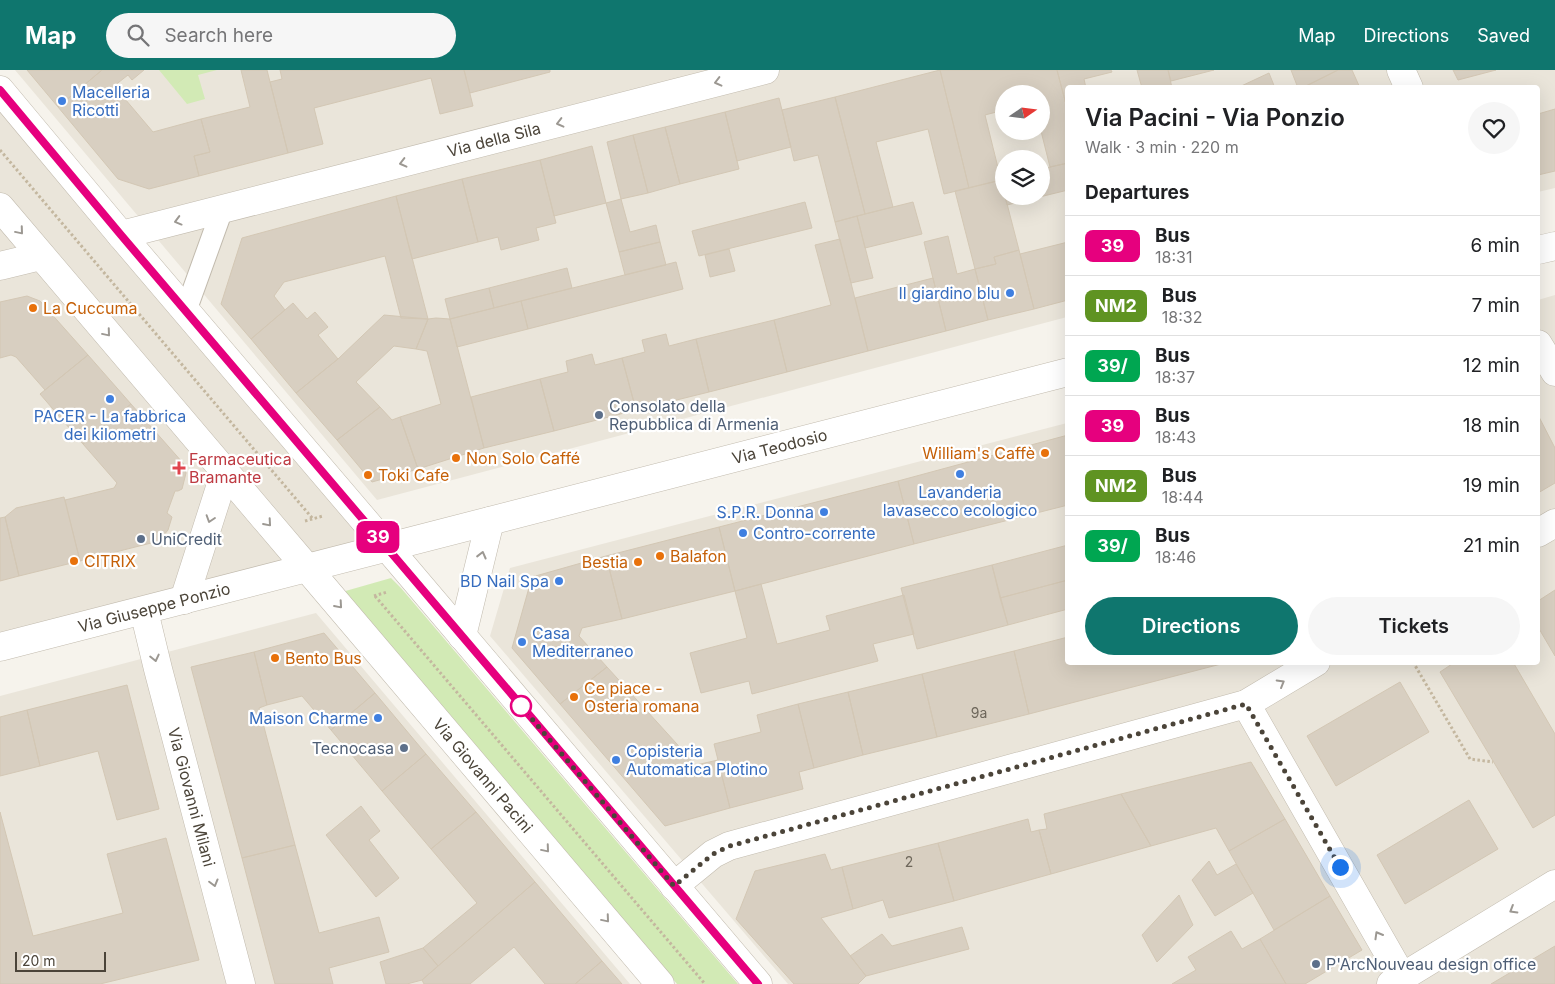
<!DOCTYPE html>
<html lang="en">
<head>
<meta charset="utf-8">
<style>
  :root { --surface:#fff; --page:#f6f6f6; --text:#202124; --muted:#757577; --line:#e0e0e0; --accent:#0f766e }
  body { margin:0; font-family:Inter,sans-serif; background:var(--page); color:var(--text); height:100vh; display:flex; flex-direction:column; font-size:19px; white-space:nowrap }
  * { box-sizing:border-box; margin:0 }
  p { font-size:16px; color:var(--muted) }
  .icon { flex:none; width:28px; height:28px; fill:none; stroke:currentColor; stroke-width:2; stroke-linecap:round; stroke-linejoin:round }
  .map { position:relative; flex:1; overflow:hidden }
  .sheet { position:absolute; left:1065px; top:15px; width:475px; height:580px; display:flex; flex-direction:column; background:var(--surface); border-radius:5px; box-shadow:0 5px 20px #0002 }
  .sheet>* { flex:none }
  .badge { padding:0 10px; border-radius:8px; font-size:18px; line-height:32px }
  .needle { width:32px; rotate:76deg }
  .tools { position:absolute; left:995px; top:15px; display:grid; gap:10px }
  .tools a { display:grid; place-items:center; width:55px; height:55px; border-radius:50%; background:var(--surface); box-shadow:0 5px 20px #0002; font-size:25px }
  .scale { position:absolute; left:15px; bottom:12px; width:91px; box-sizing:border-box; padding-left:5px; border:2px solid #4b4439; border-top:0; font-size:14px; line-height:18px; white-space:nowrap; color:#4b4439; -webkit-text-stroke:4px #fff; paint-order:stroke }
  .you { position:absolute; width:25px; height:25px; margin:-12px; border:4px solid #fff; border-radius:50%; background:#1a73e8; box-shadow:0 0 0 8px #1a73e833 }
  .map>.badge { position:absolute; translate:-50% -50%; box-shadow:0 0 0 2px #fff }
  h2 { padding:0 20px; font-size:19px; line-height:45px }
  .round { display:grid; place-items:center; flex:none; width:52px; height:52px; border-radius:26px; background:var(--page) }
  .summary { display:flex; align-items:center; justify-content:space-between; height:85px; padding:0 20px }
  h1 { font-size:24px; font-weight:600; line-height:38px }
  .primary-button { display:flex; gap:10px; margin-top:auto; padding:10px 20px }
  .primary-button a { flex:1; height:58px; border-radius:30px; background:var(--accent); color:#fff; font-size:20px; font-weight:600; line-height:58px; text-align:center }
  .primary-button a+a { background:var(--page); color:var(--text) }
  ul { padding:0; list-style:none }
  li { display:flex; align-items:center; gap:15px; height:60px; padding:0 20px; border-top:1px solid var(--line) }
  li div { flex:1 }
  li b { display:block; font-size:19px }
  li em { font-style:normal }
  li .badge { min-width:55px; font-weight:700; text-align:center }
  header { display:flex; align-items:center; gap:30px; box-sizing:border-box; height:70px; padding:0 25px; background:var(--accent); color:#fff }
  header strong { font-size:24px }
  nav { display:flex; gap:28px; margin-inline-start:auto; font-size:18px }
  .search { width:350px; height:45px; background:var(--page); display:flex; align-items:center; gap:12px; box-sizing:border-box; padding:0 18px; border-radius:28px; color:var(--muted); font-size:19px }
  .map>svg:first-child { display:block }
</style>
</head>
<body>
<header>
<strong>Map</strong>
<div class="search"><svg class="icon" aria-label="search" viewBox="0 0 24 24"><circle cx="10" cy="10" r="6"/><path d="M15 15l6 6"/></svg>Search here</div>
<nav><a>Map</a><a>Directions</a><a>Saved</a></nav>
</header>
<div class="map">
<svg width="1555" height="914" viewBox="0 0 1555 914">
  <rect width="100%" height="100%" fill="#f6f3ec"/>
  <path fill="#eae5da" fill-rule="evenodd" d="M15,0H1555V118L1538,122V18H1068L1067,247L377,430ZM1004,24H1041V61H1004ZM1004,89H1041V126H1004Z
    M0,20L387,477L0,577Z
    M1555,225V914H788L490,566L510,498L1067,353L1068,592H1538V230Z
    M316,543L630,914H0V626Z"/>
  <path fill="#d2eab5" d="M159,0H217L198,5L205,29L187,34Z
    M391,508L401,518L738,914H677L342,522Z"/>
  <path fill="#d8cfc1" stroke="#d3c7b4" d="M27,0H102L58,37Z
    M102,0H144L132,10L128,5L114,16L153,62L201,49L210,82L194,86L199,106L149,119L118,109L58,37Z
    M241,0H267L288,83L199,106L194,86L210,82L201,49L250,37Z
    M280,0H464L473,36L440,44L431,8L314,38L323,74L288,83L270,12L282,9Z
    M464,0H550V2L470,23Z
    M940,0L969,118L944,124L928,59L876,72L893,137L865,144L835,27Z
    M940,0H1057L1068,42V93L1050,97L1041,61V24H1004V40L985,45L1001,110L969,118Z
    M1057,0H1111L1112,2L1084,9L1086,18H1068V42Z
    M1137,0H1168L1172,18H1142Z
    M1168,0H1214L1171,11Z
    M1291,0H1338L1302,18H1298Z
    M1338,0H1352L1360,18H1302Z
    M1453,0H1496L1458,10Z
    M1269,3L1275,18H1237Z
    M835,27L865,144L835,152L818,85L794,91L782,40Z
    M779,28L791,77L737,91L725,42Z
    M1555,39V101L1538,105V44Z
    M725,42L739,99L680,114L665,57Z
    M665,57L680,114L648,123L633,65Z
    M633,65L648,123L621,129L607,72Z
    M592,76L606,133L554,146L540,90Z
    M540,90L556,153L536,158L539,170L501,180L498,167L478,172L462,109Z
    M1068,93V120L1007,135L1005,126H1041V99Z
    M462,109L478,172L412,189L396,126Z
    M1001,110L1004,126H1005L1019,180L994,187L996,194L975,199L955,121Z
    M396,126L428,249L401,248L385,186L284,212L274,226L285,240L251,269L221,234L242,168Z
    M621,129L630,162L656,155L660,172L619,182L606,133Z
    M805,132L812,158L699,186L692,161Z
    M913,132L922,164L865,178L857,146Z
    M857,146L873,208L851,213L835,152Z
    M948,166L957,204L975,199L988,250L946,261L924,172Z
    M840,169L868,281L787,302L774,250L831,235L815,175Z
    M660,172L666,195L625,205L619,182Z
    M1068,172V230L1034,239L1020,184Z
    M729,179L735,201L710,207L705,185Z
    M1019,180L1034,239L988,250L975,199L996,194L994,187Z
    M676,192L683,219L528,259L521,231Z
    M567,198L572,218L494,238L489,218Z
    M933,208L946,261L868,281L855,228Z
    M489,218L494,238L450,249L445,229Z
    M27,226L40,231L88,285L45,320L16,287L11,285L0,288V232Z
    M521,231L528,259L457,277L450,249Z
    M293,233L307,249L315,242L328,257L318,265L338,289L296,323L251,269Z
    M384,245L428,249L416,279L394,276L356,312L380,337L337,370L296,323L338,289Z
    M436,248L450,249L484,378L418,399L400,347L441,334L427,281L416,279L428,249Z
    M774,250L787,302L709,322L696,269Z
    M666,264L669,276L696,269L709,322L636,340L622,288L645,282L642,270Z
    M592,284L595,295L622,288L636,340L554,361L540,309L568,302L566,291Z
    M88,285L131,334L83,374L40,324Z
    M540,309L554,361L484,378L471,327Z
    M131,334L183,393L186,403L182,419L178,421H175L167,443L172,447L168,460L159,471L80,491L65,430L114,418L117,413L83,374Z
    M380,337L392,350L400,347L418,399L372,412L337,370Z
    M1538,345L1555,378V413L1538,423Z
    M1068,365V435L914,474L898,411Z
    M898,411L914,474L735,521L719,457Z
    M64,427L80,491L19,506L5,447L16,438Z
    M5,447L19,506L0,511V448Z
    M719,457L735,521L622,549L606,486Z
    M1068,475V510L1000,528L992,495Z
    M606,486L622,549L582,558L579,566L607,597L560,634L512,578L532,507Z
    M992,495L1008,555L917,579L901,518Z
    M1068,510V539L1008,555L1000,528Z
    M761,514L777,574L830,560L826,546L904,525L914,564L873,574L878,591L752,624L749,611L701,623L690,583L747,568L735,521Z
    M1555,520V586L1538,557V531Z
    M324,563L375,623L331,660L302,626L267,635L254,582Z
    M1068,567V592H1220L1221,594L1029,644L1014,581Z
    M1014,581L1029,644L937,667L922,604Z
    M254,582L267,635L259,638L295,775L242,788L191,597Z
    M1455,592H1513L1555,664V745L1533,758L1440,602Z
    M607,597L696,695L718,690L730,738L665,756L560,634Z
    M922,604L937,667L863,685L848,622Z
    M1400,612L1429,662L1336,716L1307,666Z
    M127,615L159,739L117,750L98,681L40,696L27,640Z
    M848,622L863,685L814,698L798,634Z
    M375,623L426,684L382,721L331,660Z
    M798,634L814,698L799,702L803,719L730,738L714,674L761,662L757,645Z
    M27,640L40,696L0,706V647Z
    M426,684L476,742L431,779L382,721Z
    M1251,692L1285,749L1229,781L1216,758L1151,776L1121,724Z
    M1121,724L1151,776L1051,804L1039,760L1047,759L1044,744Z
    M1469,730L1498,779L1405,834L1377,785Z
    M361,736L380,761L369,770L399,808L376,827L326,765Z
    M0,742L33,866L123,843L107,784L166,768L199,890L100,914H0Z
    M476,742L535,812L438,896L423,878L477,833L431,779Z
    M1028,749L1031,762L1039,760L1051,804L954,831L938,773Z
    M1285,749L1330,826L1274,860L1229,781Z
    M938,773L954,831L889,848L883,830L853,839L842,797Z
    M295,775L319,863L379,847L389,882L329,898L333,914H275L242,788Z
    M825,784L831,800L842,797L853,839L821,848L866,906L858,914H794L736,849L755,801Z
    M1209,791L1217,805L1236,794L1253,823L1215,846L1192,810Z
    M535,812L602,891L575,914H545L514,877L470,914H424L422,910Z
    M1179,825L1193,855L1157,892L1142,865Z
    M1330,826L1362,880L1305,914H1286L1260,869Z
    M962,857L969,879L866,906L850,886L882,864L892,876Z
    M1231,861L1242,879L1260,869L1286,914H1172L1196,900L1188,887Z
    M1555,876V914H1491Z
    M423,878L438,896L422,910L407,914H386L380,892Z
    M602,891L622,914H575Z"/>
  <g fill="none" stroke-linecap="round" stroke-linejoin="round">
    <defs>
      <path id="pedestrian" d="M186,240L222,140"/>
      <g id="minor">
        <path d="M1401,0L1409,18"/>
        <path id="s1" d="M121,165L765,0"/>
        <path d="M0,196L41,186"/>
        <path d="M1538,274L1555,302"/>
        <path d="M1538,463L1555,453"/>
        <path d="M387,477L758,914"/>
        <path id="s2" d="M307,498L660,914"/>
        <path id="s3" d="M144,541L158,599L241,914"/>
        <path d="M462,566L490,451"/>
        <path d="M1246,634L1402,907"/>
        <path d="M674,816L713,784L729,776L1246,634L1316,592"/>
        <path d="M1391,914L1555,814"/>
      </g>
      <g id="tertiary">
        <path d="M0,20L121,165L387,477"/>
        <path d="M0,137L307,498"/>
        <path d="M1538,180L1555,176"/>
        <path d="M184,530L225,402"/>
        <path id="s4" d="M0,577L1068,302"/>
      </g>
    </defs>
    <use href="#pedestrian" stroke="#c2bbae" stroke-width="23"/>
    <use href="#minor" stroke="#c2bbae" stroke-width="29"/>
    <use href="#tertiary" stroke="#c2bbae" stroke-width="29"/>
    <path stroke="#c4b79f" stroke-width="3" stroke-dasharray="2.5 2.5" stroke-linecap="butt" d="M0,80L313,449
      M305,451L323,446
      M374,526L387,522
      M375,526L705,914
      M1413,592L1470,689L1493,692"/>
    <use href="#pedestrian" stroke="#fff" stroke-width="21"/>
    <use href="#minor" stroke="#fff" stroke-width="28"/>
    <use href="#tertiary" stroke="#fff" stroke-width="28"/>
  </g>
  <defs><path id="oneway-chevron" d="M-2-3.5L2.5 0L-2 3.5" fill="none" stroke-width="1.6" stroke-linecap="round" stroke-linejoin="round" transform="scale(1.25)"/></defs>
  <g stroke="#9c9892">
    <use href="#oneway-chevron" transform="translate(718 12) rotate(166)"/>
    <use href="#oneway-chevron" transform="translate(560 53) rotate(166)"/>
    <use href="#oneway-chevron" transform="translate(403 93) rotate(166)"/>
    <use href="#oneway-chevron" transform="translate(178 151) rotate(165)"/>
    <use href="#oneway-chevron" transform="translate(20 161) rotate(50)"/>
    <use href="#oneway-chevron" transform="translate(107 263) rotate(50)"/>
    <use href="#oneway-chevron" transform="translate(210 449) rotate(108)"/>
    <use href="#oneway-chevron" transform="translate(268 453) rotate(49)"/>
    <use href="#oneway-chevron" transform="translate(482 485) rotate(-76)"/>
    <use href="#oneway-chevron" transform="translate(339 535) rotate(49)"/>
    <use href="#oneway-chevron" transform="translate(155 588) rotate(77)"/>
    <use href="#oneway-chevron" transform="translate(1281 613) rotate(-30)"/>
    <use href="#oneway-chevron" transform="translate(546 779) rotate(50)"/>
    <use href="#oneway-chevron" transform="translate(214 813) rotate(75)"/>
    <use href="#oneway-chevron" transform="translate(1513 840) rotate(149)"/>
    <use href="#oneway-chevron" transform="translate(606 849) rotate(50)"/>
    <use href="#oneway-chevron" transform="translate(1378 865) rotate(-120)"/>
  </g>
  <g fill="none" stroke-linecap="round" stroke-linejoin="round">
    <defs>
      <path id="line" d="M0,20L121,165L758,914"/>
    </defs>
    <use href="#line" stroke="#fff" stroke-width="11"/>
    <use href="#line" stroke="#e6007e" stroke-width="8"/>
    <path stroke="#4b4439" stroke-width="5" stroke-dasharray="0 9" d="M521,636L674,816L713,784L730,776L1246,634L1340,797"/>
  </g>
  <g fill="#3f7fe0" stroke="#fff" stroke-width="2">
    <circle cx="62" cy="31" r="5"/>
    <circle cx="1010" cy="223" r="5"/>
    <circle cx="110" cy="329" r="5"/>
    <circle cx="960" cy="404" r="5"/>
    <circle cx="824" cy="442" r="5"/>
    <circle cx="743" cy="463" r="5"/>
    <circle cx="559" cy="511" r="5"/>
    <circle cx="522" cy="572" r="5"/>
    <circle cx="378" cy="648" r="5"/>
    <circle cx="616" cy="690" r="5"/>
  </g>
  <g fill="#e8710a" stroke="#fff" stroke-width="2">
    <circle cx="33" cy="238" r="5"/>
    <circle cx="1045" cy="383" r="5"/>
    <circle cx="456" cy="388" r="5"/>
    <circle cx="368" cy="405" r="5"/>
    <circle cx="660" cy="486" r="5"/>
    <circle cx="74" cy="491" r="5"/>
    <circle cx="638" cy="492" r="5"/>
    <circle cx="275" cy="588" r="5"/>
    <circle cx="574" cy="627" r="5"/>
  </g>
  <g fill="#5c6f8a" stroke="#fff" stroke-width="2">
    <circle cx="599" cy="345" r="5"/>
    <circle cx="141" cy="469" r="5"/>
    <circle cx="404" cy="678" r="5"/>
    <circle cx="1316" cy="894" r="5"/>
  </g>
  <path fill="#e0444e" stroke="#fff" stroke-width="2" d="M176.5 390.5h5v5h5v5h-5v5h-5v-5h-5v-5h5z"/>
  <circle fill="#fff" stroke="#e6007e" stroke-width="2.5" cx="521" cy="636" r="10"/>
  <g text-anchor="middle" stroke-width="4.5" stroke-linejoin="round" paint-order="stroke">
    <g font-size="14" fill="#6e675b">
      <text x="979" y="648">9a</text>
      <text x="909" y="797">2</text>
    </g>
    <g font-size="16" fill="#366cbe" stroke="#fff" text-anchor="start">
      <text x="72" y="28">Macelleria<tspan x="72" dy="18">Ricotti</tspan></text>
      <text x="1000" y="229" text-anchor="end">Il giardino blu</text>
      <text x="110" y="352" text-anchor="middle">PACER - La fabbrica<tspan x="110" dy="18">dei kilometri</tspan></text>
      <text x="960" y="428" text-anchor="middle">Lavanderia<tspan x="960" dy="18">lavasecco ecologico</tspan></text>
      <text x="814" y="448" text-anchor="end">S.P.R. Donna</text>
      <text x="753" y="469">Contro-corrente</text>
      <text x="549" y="517" text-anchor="end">BD Nail Spa</text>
      <text x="532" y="569">Casa<tspan x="532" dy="18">Mediterraneo</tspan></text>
      <text x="368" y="654" text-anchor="end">Maison Charme</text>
      <text x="626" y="687">Copisteria<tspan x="626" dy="18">Automatica Plotino</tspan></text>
    </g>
    <g font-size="16" fill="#4b4439" stroke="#fff">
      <text dy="6" stroke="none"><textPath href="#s1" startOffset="385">Via della Sila</textPath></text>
      <text dy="6" stroke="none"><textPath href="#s4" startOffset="805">Via Teodosio</textPath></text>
      <text dy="6" stroke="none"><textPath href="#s4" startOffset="159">Via Giuseppe Ponzio</textPath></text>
      <text dy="6" stroke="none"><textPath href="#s2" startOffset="272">Via Giovanni Pacini</textPath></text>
      <text dy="6" stroke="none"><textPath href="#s3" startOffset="192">Via Giovanni Milani</textPath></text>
    </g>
    <g font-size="16" fill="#c56008" stroke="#fff" text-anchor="start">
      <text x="43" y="244">La Cuccuma</text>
      <text x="1035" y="389" text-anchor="end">William's Caffè</text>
      <text x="466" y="394">Non Solo Caffé</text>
      <text x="378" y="411">Toki Cafe</text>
      <text x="670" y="492">Balafon</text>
      <text x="84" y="497">CITRIX</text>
      <text x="628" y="498" text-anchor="end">Bestia</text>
      <text x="285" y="594">Bento Bus</text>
      <text x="584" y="624">Ce piace -<tspan x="584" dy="18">Osteria romana</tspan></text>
    </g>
    <g font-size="16" fill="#4e5e75" stroke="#fff" text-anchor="start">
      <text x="609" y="342">Consolato della<tspan x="609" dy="18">Repubblica di Armenia</tspan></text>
      <text x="151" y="475">UniCredit</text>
      <text x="394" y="684" text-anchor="end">Tecnocasa</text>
      <text x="1326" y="900">P'ArcNouveau design office</text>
    </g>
    <g font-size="16" fill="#be3a42" stroke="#fff" text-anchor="start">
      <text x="189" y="395">Farmaceutica<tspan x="189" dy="18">Bramante</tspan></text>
    </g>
  </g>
</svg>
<div class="tools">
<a><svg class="needle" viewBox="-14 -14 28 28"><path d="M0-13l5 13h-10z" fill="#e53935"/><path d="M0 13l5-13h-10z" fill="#757577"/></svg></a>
<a><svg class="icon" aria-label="layers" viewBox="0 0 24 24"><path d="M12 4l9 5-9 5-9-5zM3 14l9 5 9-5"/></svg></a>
</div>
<div class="scale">20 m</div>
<div class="you" style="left:1340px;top:797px"></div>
<b class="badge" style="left:378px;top:467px;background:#e6007e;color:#fff">39</b>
<section class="sheet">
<div class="summary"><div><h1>Via Pacini - Via Ponzio</h1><p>Walk · 3 min · 220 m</p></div><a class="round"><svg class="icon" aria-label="heart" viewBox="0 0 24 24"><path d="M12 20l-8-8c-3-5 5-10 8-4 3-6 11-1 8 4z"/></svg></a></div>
<h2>Departures</h2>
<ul>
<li><span class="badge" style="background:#e6007e;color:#fff">39</span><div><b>Bus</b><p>18:31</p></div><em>6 min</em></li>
<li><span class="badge" style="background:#5f9322;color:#fff">NM2</span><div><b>Bus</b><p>18:32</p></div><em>7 min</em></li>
<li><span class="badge" style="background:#00a651;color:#fff">39/</span><div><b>Bus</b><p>18:37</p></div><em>12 min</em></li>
<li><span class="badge" style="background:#e6007e;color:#fff">39</span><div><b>Bus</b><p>18:43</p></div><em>18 min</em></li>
<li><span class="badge" style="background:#5f9322;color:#fff">NM2</span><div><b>Bus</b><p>18:44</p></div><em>19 min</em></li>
<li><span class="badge" style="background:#00a651;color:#fff">39/</span><div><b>Bus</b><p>18:46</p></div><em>21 min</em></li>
</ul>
<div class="primary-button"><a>Directions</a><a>Tickets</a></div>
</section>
</div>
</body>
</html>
